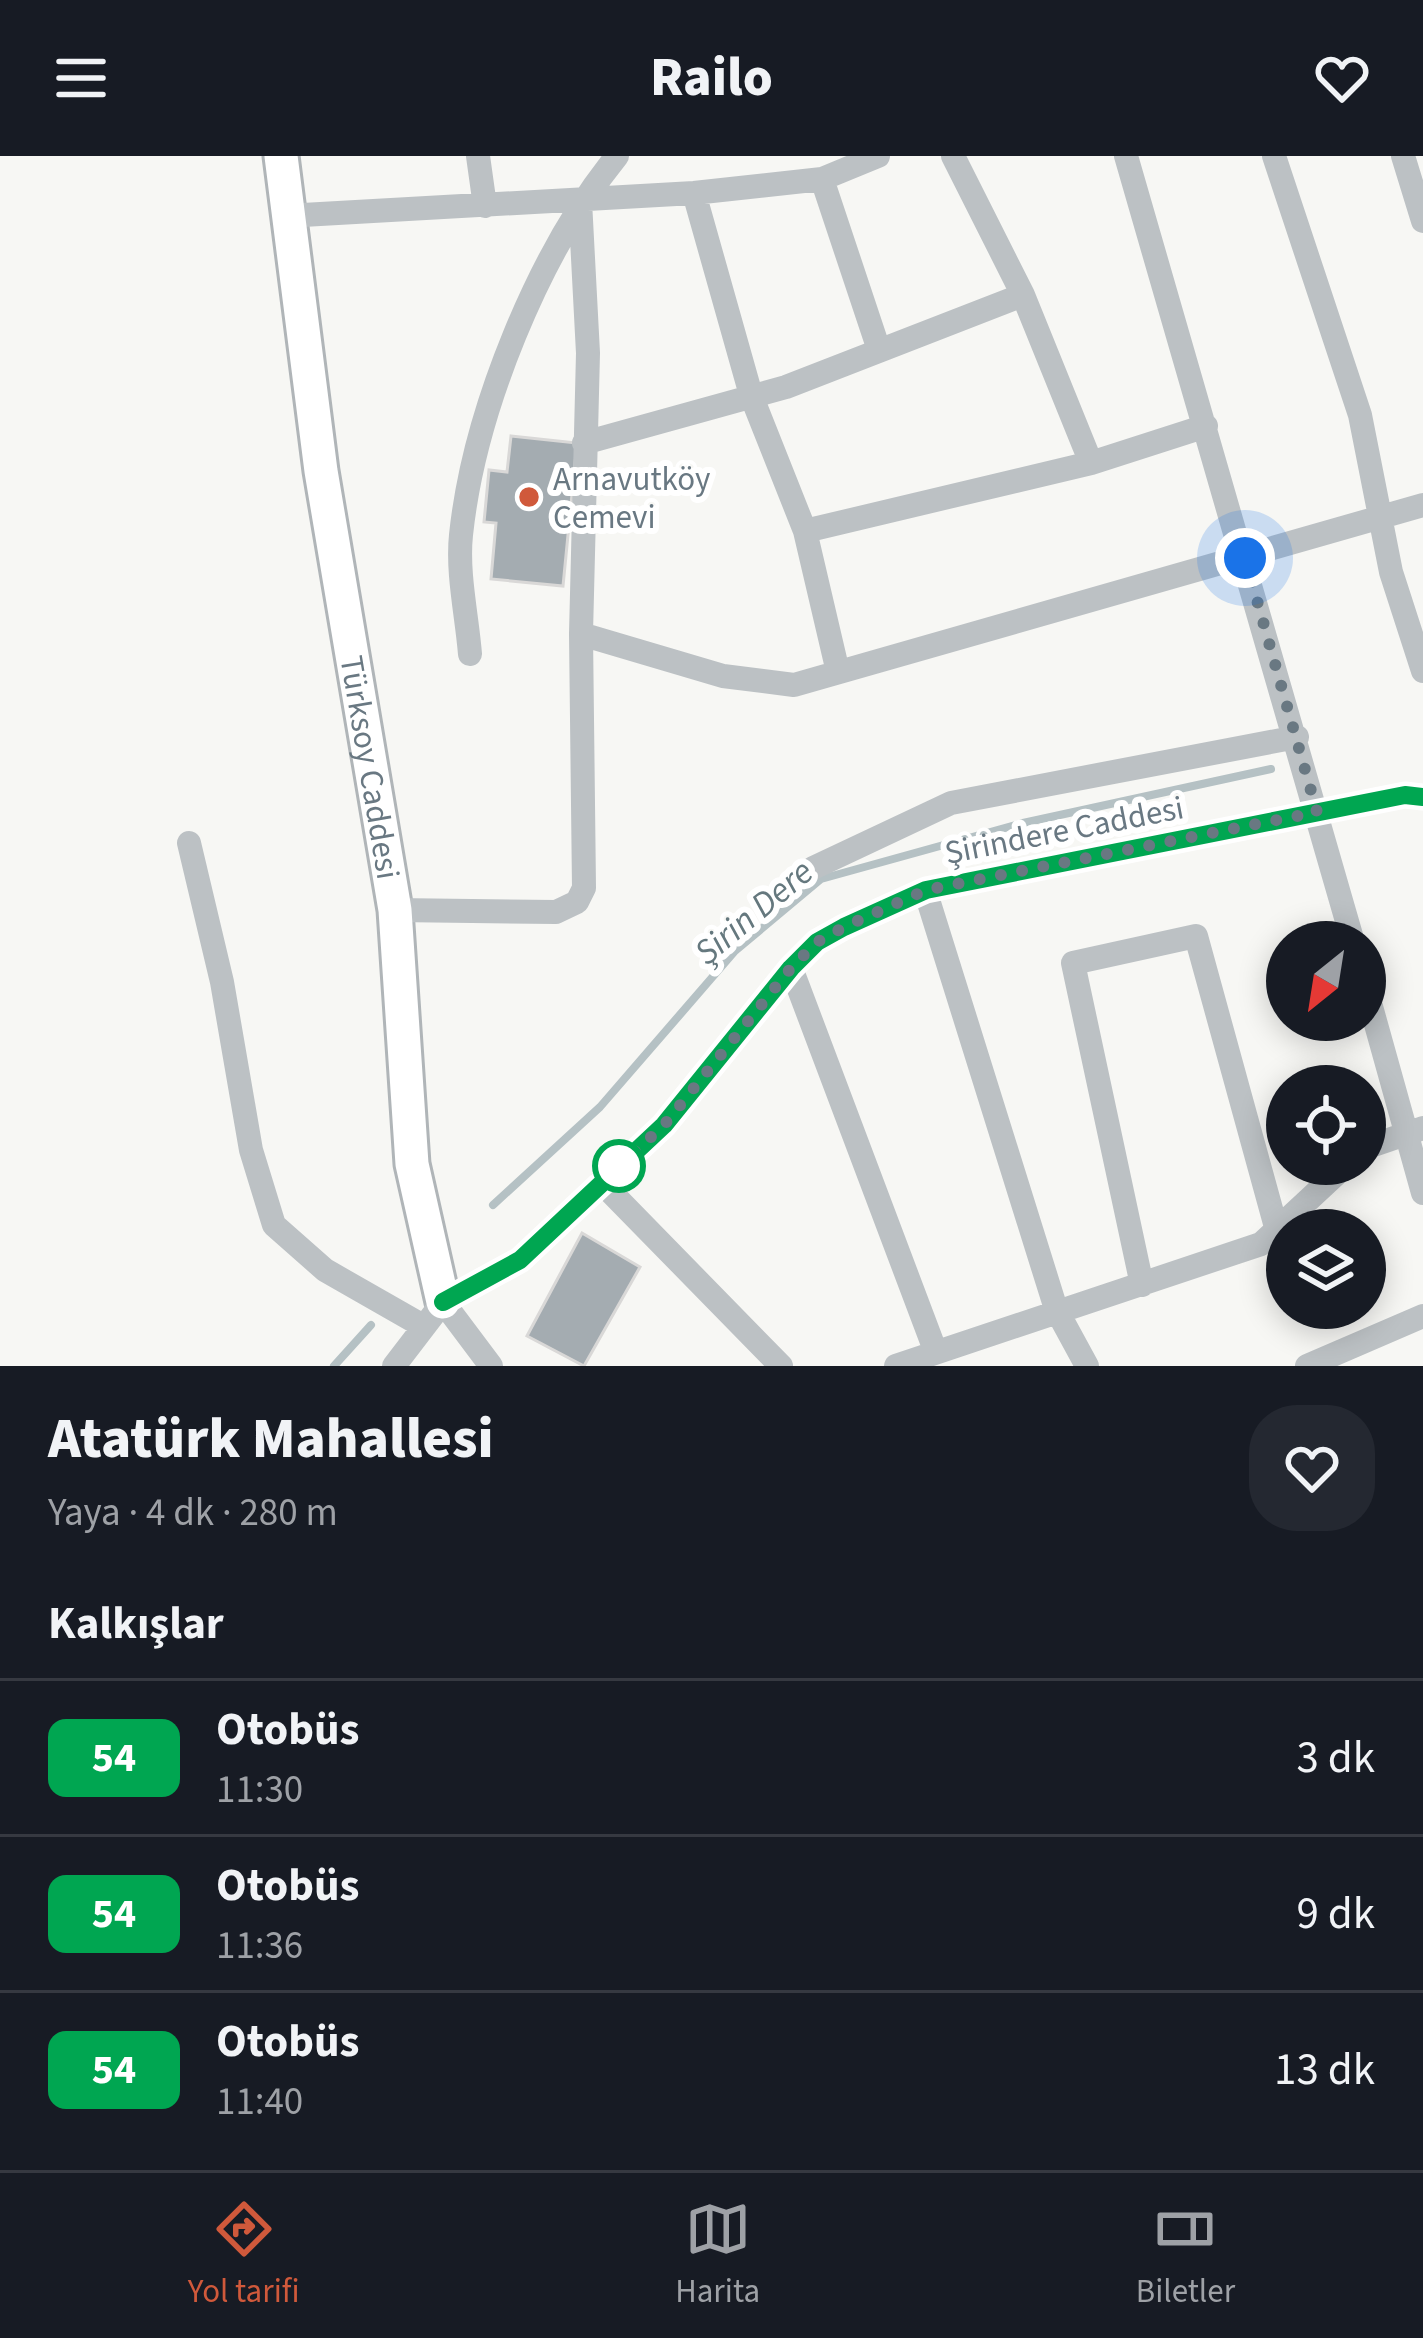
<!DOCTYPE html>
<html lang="tr">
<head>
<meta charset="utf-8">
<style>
  :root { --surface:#171b24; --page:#242831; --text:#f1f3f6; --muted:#9ea1a6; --line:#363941; --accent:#d0593b }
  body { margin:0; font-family:"Source Sans 3",sans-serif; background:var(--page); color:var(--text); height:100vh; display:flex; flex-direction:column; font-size:45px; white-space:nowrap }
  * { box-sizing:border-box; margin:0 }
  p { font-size:39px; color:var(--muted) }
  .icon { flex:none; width:66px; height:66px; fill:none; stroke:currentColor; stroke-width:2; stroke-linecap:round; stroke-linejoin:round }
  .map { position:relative; height:1210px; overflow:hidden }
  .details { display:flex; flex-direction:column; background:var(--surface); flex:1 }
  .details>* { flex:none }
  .badge { padding:0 24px; border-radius:18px; font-size:42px; line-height:78px }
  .needle { width:78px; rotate:210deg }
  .tools { position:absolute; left:1266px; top:765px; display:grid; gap:24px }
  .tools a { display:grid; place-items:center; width:120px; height:120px; border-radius:50%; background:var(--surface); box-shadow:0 6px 30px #0003; font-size:60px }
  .you { position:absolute; width:60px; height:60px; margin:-30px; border:9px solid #fff; border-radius:50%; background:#1a73e8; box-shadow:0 0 0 18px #1a73e833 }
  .map>.badge { position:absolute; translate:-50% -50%; box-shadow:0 0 0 6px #fff }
  h2 { padding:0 48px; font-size:45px; line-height:108px }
  .round { display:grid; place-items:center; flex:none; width:126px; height:126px; border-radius:48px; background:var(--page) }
  .summary { display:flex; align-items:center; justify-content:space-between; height:204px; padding:0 48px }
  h1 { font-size:57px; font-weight:800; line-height:90px }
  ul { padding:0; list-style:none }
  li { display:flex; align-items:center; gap:36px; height:156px; padding:0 48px; border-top:3px solid var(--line) }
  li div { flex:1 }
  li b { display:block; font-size:45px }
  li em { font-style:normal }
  li .badge { min-width:132px; font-weight:700; text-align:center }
  header { display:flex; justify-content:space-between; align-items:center; height:156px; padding:0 48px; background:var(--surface); font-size:54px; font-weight:800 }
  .menu { display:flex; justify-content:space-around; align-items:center; height:168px; border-top:3px solid var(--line); background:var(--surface); font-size:33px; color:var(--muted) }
  .menu a { display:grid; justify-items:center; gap:6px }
  .menu .selected { color:var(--accent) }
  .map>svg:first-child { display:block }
</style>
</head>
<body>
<header><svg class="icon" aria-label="menu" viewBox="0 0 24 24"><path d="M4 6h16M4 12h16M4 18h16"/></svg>Railo<svg class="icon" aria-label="heart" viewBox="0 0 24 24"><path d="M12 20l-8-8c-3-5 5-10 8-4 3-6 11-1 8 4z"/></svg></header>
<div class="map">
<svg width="1423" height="1210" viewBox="0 0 1423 1210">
  <rect width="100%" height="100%" fill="#f7f7f4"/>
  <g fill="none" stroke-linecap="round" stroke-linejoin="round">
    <path stroke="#b5c1c4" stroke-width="8" d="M493,1049L600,951L735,795L821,723L1023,667L1271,613
      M334,1210L371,1169"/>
  </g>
  <path fill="#a4acb1" stroke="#d9d8d7" stroke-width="3" d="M511,280L577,287L563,430L491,423L496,367L484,366L489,314L507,316Z
    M582,1077L640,1111L584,1210L527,1180Z"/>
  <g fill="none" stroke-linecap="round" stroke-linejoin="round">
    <defs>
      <g id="major">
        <path id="s1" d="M281,0L321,315L395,754L412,1008L443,1146"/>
      </g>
    </defs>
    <use href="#major" stroke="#b0b5b8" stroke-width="39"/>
    <path stroke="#bcc1c4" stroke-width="24" d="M478,0L485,50
      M953,0L1023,139L1091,307
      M1126,0L1353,786
      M1274,0L1360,259L1391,416L1423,515
      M1403,0L1423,65
      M822,23L879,194
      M694,37L751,239L805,375L838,516
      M285,60L694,37L822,23L878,0
      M584,287L786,231L1023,139
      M805,375L1091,307L1206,270
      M581,478L723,520L794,529L1423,349
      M470,498C467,460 457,417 461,379C474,255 539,96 617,0
      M189,687L222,826L251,994L274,1069L325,1114L423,1170
      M813,712L951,647L1297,581
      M925,734L1056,1153L1087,1210
      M395,754L556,756L577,746L584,732L581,478L588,197L580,45
      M791,812L935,1194
      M1365,829L1423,1037
      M1365,992L1423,972
      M601,1026L781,1210
      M1142,1129L1073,807L1196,780L1276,1071
      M443,1146L491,1210
      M394,1210L443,1146L520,1104L664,969L791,812L817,786L843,771L925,734L1405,639L1423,642
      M896,1210L1261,1088L1347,1008
      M1307,1210L1423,1160"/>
    <use href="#major" stroke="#fff" stroke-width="33"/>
  </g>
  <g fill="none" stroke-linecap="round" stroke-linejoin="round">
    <defs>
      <path id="line" d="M443,1146L520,1104L664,969L791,812L817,786L844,771L926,734L1405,639L1423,641"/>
    </defs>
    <use href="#line" stroke="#fff" stroke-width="27"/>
    <use href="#line" stroke="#00a651" stroke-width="18"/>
    <path stroke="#697882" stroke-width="12" stroke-dasharray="0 21.6" d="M619,1010L664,969L791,812L817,786L844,771L926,734L1317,656L1245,402"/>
  </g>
  <circle fill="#d0593b" stroke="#fff" stroke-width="4.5" cx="529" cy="341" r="12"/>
  <circle fill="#fff" stroke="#00a651" stroke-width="6" cx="619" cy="1010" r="24"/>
  <g text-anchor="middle" stroke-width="12" stroke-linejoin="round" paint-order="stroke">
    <g font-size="33" fill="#697882" stroke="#fff" text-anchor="start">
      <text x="553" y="334">Arnavutköy<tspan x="553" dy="38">Cemevi</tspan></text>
    </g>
    <g font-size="33" fill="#697882" stroke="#fff">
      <text dy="12" stroke="none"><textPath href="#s1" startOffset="618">Türksoy Caddesi</textPath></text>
      <text transform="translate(1064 673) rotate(-11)" y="12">Şirindere Caddesi</text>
    </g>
    <g font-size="36" font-style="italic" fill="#65787e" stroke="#fff">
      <text transform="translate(753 755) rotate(-40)" y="13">Şirin Dere</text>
    </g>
  </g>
</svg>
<div class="tools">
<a><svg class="needle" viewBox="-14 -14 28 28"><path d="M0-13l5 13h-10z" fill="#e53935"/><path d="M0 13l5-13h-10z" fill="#9ea1a6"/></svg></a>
<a><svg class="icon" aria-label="locate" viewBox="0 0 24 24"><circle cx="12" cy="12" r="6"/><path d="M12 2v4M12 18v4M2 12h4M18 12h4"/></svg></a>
<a><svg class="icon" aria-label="layers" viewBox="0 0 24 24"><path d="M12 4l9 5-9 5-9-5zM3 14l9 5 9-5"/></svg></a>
</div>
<div class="you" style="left:1245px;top:402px"></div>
</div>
<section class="details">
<div class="summary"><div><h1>Atatürk Mahallesi</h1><p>Yaya · 4 dk · 280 m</p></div><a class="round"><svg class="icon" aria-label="heart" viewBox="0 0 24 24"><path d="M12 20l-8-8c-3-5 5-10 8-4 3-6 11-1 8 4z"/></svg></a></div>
<h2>Kalkışlar</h2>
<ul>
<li><span class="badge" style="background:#00a651;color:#fff">54</span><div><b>Otobüs</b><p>11:30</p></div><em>3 dk</em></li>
<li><span class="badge" style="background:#00a651;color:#fff">54</span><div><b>Otobüs</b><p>11:36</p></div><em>9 dk</em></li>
<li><span class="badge" style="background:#00a651;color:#fff">54</span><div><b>Otobüs</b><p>11:40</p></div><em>13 dk</em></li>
</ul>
</section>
<nav class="menu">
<a class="selected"><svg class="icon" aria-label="directions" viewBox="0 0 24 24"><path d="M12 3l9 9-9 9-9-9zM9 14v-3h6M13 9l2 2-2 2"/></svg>Yol tarifi</a>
<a><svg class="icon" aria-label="map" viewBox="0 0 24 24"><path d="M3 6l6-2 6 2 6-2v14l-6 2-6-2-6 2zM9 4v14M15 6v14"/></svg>Harita</a>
<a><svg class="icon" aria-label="tickets" viewBox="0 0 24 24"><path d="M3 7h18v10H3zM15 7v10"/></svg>Biletler</a>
</nav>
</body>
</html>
